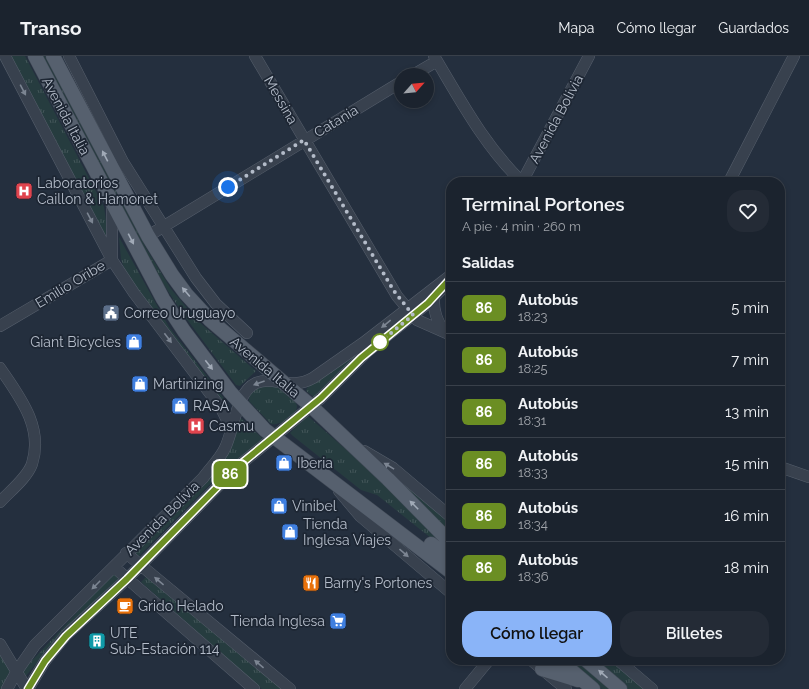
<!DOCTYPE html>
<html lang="es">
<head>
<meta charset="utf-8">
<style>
  :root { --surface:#1b232e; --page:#242b36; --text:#f1f3f6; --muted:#a0a4aa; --line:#39404a; --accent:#8ab4f8 }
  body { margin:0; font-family:Raleway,sans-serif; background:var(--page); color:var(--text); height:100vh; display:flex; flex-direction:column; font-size:15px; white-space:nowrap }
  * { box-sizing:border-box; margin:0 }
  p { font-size:13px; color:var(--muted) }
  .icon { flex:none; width:22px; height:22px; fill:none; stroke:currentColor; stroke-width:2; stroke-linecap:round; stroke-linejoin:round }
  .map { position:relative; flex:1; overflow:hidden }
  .panel { position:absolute; left:446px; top:121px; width:339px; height:488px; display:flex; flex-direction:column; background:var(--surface); border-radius:16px; box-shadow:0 2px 6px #0003,0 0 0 1px var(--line) }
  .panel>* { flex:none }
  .badge { padding:0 8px; border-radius:6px; font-size:14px; line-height:26px }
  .needle { width:26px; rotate:63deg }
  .controls { position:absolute; left:394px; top:12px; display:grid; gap:8px }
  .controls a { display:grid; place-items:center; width:40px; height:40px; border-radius:50%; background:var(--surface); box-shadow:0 2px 6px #0003,0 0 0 1px var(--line); font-size:20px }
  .you { position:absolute; width:20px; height:20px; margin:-10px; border:3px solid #fff; border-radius:50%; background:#1a73e8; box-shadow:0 0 0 6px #1a73e833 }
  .map>.badge { position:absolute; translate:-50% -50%; box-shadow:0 0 0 2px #fff }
  h2 { padding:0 16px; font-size:15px; line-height:36px }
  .round { display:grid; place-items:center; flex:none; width:42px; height:42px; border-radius:16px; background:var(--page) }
  .summary { display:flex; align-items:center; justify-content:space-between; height:68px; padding:0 16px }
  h1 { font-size:19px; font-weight:600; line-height:30px }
  .button { display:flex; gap:8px; margin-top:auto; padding:8px 16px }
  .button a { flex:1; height:46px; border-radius:16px; background:var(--accent); color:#111; font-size:16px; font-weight:600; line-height:46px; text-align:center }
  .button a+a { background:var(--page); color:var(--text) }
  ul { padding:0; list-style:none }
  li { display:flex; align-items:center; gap:12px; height:52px; padding:0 16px; border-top:1px solid var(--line) }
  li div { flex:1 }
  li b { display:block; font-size:15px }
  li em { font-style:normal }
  li .badge { min-width:44px; font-weight:700; text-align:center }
  header { display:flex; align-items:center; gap:24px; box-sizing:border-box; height:56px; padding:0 20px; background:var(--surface); border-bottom:1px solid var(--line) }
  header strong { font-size:19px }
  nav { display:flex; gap:22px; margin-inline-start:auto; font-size:14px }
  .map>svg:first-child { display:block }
</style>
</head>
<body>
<header>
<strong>Transo</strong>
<nav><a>Mapa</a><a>Cómo llegar</a><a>Guardados</a></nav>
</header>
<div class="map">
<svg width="809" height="633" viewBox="0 0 809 633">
  <defs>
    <pattern id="grass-tufts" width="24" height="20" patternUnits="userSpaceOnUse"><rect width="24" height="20" fill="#263c3f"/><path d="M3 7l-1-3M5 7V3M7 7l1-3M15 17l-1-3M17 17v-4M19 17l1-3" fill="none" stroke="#435659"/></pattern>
  </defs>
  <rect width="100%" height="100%" fill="#242f3e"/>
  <path fill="url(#grass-tufts)" d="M11,0H25L104,151L109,186Z
    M41,0H45L146,192L171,233L198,265L256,315L240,330L236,329L183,258L156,217Z
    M119,181L169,271L229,349L226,351L155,258L125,215L121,203Z
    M367,289L314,341L306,335L307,332Z
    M258,330C264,330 272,329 277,330C283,332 296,343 297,350C297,360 279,370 271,368L249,345L250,337Z
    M240,361L263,383L225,413L138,501L135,497L207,422Z
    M306,361H309L367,412L447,490L446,494L377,439L361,434L293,380L290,377Z
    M391,416L451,466V482Z
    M113,518L119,522L118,523L64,574L25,621L23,616L28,609Z
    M146,521H147L286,633H262L141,526Z
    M0,599L10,614L1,633H0Z
    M567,604H580L614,633H602Z
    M594,604H615L649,633H628Z"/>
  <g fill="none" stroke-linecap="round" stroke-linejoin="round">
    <defs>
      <path id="minor" d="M5,0L112,204L134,237L221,352L231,372
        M69,0L123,106L196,222L216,248L247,277
        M255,0L397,240L417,264L451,279
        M434,0C461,45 484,89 522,126
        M413,19L437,5
        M522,126L589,0
        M729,126L794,0
        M148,180L401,26
        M434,241C433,255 437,264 444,276
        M0,270L112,204V147
        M0,312C19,340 44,371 32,408C27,422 10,435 0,446
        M364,395L393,412L451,461
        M780,411L809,421
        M339,435L360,460L451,537
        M126,497L290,633
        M114,511L254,633
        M0,588L27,633
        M531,604L566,633
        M618,604L652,633
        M7,633L17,615L35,589L203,422C210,412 220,403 225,392C234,374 236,336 256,327C274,319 290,335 313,322L363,287L451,219
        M28,633L45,605L66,579L127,523L236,412L321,342L368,295L428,247L445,230
        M465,633L489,604"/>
      <path id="major" d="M35,0L163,243L184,275L230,336L265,374L451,516
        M53,0L148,180L172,219L186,238L210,264L311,350L388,423L451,487
        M431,488L446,499H451
        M559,604L593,633
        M586,604L620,633
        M542,613L578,624"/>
    </defs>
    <use href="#minor" stroke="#565f6c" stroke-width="12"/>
    <use href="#major" stroke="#414a57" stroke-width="15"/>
    <use href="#minor" stroke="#38414e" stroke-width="11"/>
    <use href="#major" stroke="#56606e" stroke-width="14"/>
  </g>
  <defs><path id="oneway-solid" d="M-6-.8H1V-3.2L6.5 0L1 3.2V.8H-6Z"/></defs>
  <g fill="#7c8592">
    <use href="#oneway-solid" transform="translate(23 34) rotate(62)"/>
    <use href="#oneway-solid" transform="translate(90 162) rotate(62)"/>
    <use href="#oneway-solid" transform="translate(386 268) rotate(141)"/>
    <use href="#oneway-solid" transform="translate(168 282) rotate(53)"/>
    <use href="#oneway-solid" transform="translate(259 327) rotate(160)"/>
    <use href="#oneway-solid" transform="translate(389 410) rotate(-149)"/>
    <use href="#oneway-solid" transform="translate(404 497) rotate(41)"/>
    <use href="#oneway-solid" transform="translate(159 525) rotate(-140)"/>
    <use href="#oneway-solid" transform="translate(96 529) rotate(135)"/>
    <use href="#oneway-solid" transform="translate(259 608) rotate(-140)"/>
  </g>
  <g fill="#a1aab7">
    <use href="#oneway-solid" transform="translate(105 100) rotate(-117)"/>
    <use href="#oneway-solid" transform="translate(131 183) rotate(63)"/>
    <use href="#oneway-solid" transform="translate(186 236) rotate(-130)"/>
    <use href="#oneway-solid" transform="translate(209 309) rotate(52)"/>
    <use href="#oneway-solid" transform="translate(414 449) rotate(-135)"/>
    <use href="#oneway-solid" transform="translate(603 618) rotate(-139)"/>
  </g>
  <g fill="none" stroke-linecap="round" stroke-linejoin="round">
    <defs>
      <path id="line" d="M28,633L45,605L66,580L127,523L236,412L321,342L361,302L428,247L451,222"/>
    </defs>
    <use href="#line" stroke="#fff" stroke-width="9"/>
    <use href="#line" stroke="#6b8e23" stroke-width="6"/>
    <path stroke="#b4bcc9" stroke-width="4" stroke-dasharray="0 7.2" d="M228,131L304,84L394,235L413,259L380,286"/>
  </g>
  <defs>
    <symbol id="hospital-square" viewBox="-11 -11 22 22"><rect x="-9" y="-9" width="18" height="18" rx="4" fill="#e0444e" stroke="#1d2633"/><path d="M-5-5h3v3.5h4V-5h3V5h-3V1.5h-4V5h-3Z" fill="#fff"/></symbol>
    <symbol id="civic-square" viewBox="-11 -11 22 22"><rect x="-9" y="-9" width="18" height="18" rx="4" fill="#5c6f8a" stroke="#1d2633"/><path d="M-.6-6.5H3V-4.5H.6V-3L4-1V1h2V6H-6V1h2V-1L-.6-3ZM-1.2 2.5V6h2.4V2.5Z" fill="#fff"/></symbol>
    <symbol id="shop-square" viewBox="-11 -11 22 22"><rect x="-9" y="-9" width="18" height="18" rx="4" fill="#3f7fe0" stroke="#1d2633"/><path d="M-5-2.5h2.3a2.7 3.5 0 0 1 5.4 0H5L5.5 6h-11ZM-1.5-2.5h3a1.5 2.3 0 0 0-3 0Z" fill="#fff"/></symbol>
    <symbol id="restaurant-square" viewBox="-11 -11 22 22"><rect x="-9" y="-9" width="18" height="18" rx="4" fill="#e8710a" stroke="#1d2633"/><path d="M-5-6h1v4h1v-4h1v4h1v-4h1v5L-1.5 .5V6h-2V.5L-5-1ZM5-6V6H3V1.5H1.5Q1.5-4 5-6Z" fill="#fff"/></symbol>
    <symbol id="cafe-square" viewBox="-11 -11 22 22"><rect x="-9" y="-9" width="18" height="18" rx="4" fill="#e8710a" stroke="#1d2633"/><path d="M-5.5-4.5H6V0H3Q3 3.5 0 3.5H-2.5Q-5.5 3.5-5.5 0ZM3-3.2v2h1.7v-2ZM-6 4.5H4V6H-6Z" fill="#fff"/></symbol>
    <symbol id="supermarket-square" viewBox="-11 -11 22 22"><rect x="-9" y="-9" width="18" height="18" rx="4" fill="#3f7fe0" stroke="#1d2633"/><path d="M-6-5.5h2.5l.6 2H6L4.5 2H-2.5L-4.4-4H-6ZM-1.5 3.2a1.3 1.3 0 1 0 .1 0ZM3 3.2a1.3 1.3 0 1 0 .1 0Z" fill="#fff"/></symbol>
    <symbol id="building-square" viewBox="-11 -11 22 22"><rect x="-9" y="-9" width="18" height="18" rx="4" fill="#0f9aa8" stroke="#1d2633"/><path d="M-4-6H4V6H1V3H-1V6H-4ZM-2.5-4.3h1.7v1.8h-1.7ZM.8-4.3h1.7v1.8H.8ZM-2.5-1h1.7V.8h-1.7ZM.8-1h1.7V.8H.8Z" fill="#fff"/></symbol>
  </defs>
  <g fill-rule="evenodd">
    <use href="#hospital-square" x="14" y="125" width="20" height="20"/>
    <use href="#civic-square" x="101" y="247" width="20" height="20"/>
    <use href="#shop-square" x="124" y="276" width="20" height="20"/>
    <use href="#shop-square" x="130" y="318" width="20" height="20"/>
    <use href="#shop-square" x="170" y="340" width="20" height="20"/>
    <use href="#hospital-square" x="186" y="360" width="20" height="20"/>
    <use href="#shop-square" x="274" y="397" width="20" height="20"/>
    <use href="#shop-square" x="269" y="440" width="20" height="20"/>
    <use href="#shop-square" x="280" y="466" width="20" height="20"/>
    <use href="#restaurant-square" x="301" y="517" width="20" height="20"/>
    <use href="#cafe-square" x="115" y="540" width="20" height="20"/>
    <use href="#supermarket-square" x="328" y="555" width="20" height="20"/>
    <use href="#building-square" x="87" y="575" width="20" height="20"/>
  </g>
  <circle fill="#fff" stroke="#6b8e23" stroke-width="2" cx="380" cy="286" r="8"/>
  <g text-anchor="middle" stroke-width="3.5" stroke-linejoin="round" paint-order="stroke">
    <g font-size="14" fill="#b4bcc9" stroke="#1d2633">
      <text transform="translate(281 44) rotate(60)" y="5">Messina</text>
      <text transform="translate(66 60) rotate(62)" y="5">Avenida Italia</text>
      <text transform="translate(556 63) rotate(-62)" y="5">Avenida Bolivia</text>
      <text transform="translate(336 65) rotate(-31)" y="5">Catania</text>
      <text transform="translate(70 228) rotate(-31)" y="5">Emilio Oribe</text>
      <text transform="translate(265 311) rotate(40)" y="5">Avenida Italia</text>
      <text transform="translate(162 462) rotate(-45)" y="5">Avenida Bolivia</text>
    </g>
    <g font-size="14" fill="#b4bcc9" stroke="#1d2633" text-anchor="start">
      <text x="37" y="132">Laboratorios<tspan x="37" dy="16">Caillon &amp; Hamonet</tspan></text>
      <text x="124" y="262">Correo Uruguayo</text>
      <text x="121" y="291" text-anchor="end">Giant Bicycles</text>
      <text x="153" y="333">Martinizing</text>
      <text x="193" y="355">RASA</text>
      <text x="209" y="375">Casmu</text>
      <text x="297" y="412">Iberia</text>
      <text x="292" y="455">Vinibel</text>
      <text x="303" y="473">Tienda<tspan x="303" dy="16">Inglesa Viajes</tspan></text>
      <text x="324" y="532">Barny's Portones</text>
      <text x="138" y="555">Grido Helado</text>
      <text x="325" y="570" text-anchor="end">Tienda Inglesa</text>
      <text x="110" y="582">UTE<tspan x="110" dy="16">Sub-Estación 114</tspan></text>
    </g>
  </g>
</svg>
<div class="controls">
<a><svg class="needle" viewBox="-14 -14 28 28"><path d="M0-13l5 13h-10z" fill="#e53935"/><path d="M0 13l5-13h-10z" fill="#a0a4aa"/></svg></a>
</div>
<div class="you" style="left:228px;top:131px"></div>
<b class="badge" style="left:230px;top:418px;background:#6b8e23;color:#fff">86</b>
<section class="panel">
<div class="summary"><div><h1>Terminal Portones</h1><p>A pie · 4 min · 260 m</p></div><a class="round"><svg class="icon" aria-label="heart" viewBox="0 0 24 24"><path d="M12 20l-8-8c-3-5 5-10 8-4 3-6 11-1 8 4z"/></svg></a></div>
<h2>Salidas</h2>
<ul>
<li><span class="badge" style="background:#6b8e23;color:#fff">86</span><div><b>Autobús</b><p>18:23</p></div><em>5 min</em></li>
<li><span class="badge" style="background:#6b8e23;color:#fff">86</span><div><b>Autobús</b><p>18:25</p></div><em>7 min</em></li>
<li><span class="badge" style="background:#6b8e23;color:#fff">86</span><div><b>Autobús</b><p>18:31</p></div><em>13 min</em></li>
<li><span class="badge" style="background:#6b8e23;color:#fff">86</span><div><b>Autobús</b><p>18:33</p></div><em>15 min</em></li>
<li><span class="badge" style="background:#6b8e23;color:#fff">86</span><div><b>Autobús</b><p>18:34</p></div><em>16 min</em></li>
<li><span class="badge" style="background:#6b8e23;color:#fff">86</span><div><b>Autobús</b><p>18:36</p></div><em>18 min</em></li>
</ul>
<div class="button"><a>Cómo llegar</a><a>Billetes</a></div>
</section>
</div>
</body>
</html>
